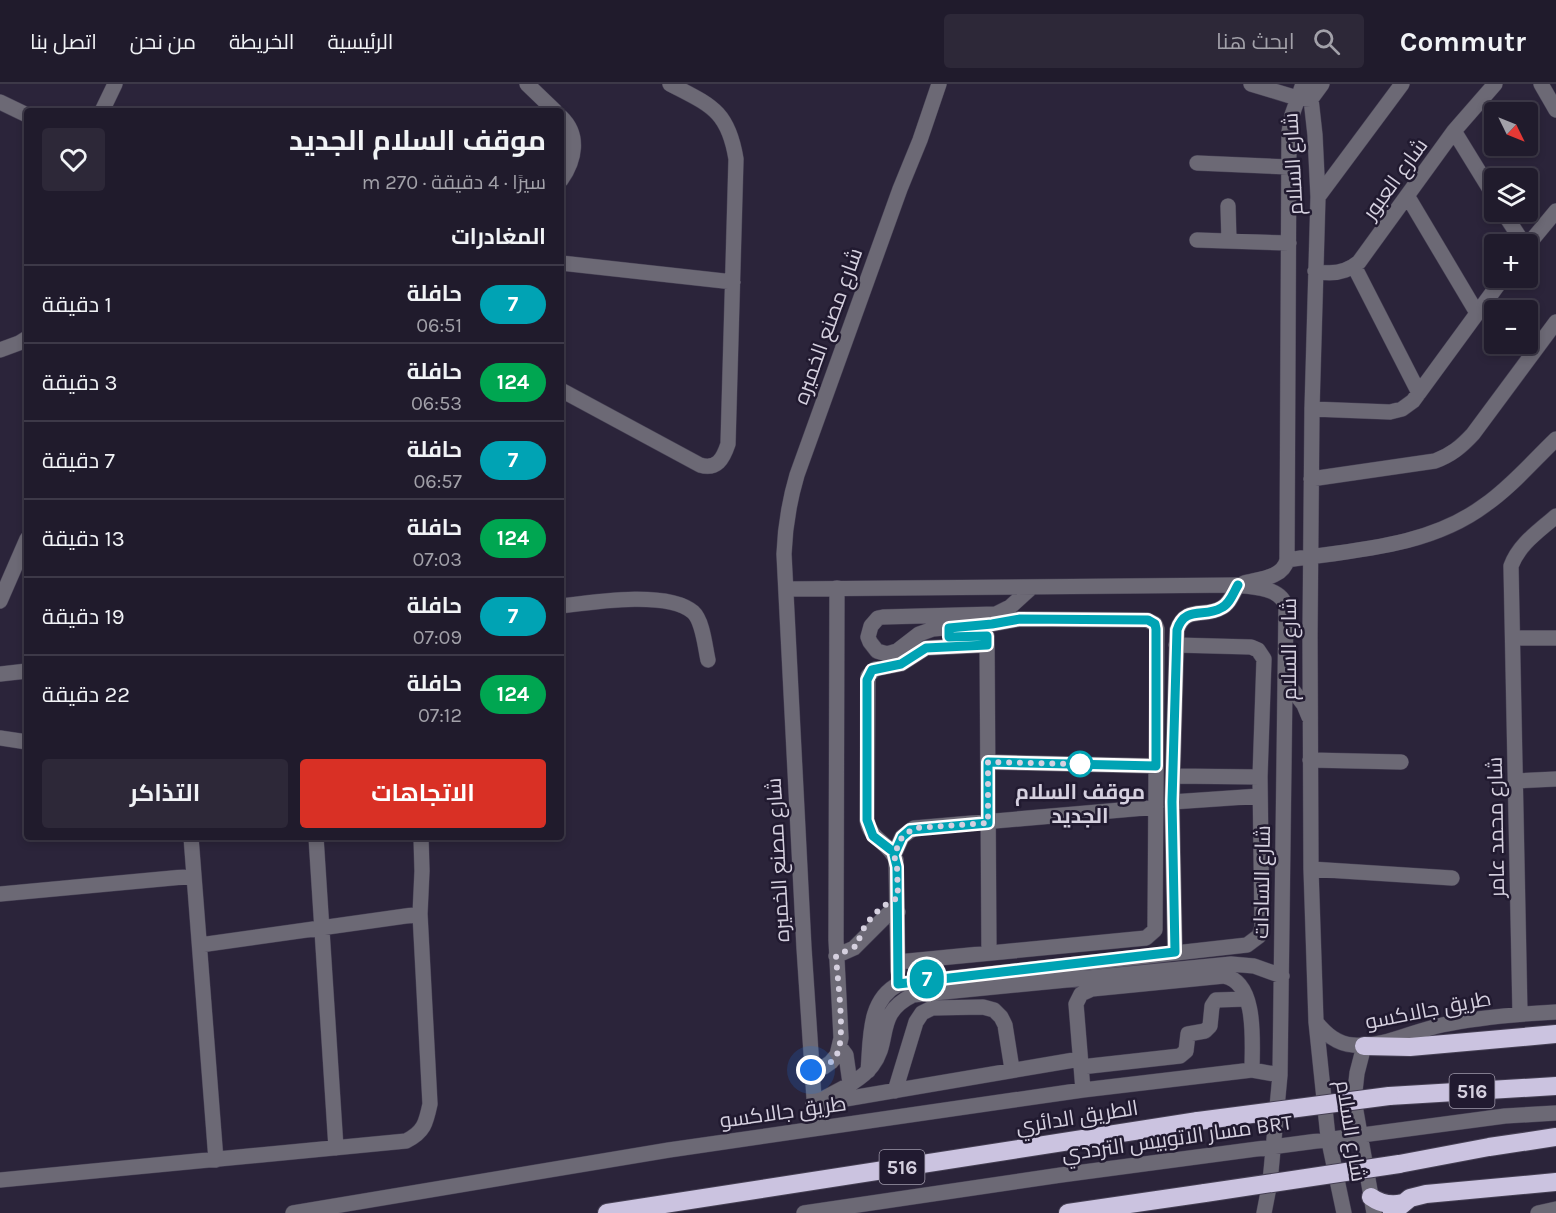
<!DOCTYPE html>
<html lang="ar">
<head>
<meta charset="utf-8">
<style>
  :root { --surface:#201b2c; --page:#2d2838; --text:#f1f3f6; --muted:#a2a1a9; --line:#3d3948; --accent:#d93025 }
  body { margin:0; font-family:Karla,Cairo,sans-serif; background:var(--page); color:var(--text); direction:rtl; height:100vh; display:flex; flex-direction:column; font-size:22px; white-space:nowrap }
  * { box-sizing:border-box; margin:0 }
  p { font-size:20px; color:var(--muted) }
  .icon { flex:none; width:33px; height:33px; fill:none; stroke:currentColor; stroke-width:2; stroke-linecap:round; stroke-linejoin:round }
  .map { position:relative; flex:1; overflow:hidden; direction:ltr }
  .drawer { position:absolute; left:24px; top:24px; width:540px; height:732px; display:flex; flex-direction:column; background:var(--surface); border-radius:6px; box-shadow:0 3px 9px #0003,0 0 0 2px var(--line); direction:rtl }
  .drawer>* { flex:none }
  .badge { padding:0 12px; border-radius:20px; font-size:21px; line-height:39px }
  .needle { width:39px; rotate:133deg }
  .buttons { position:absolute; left:1484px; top:18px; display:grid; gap:12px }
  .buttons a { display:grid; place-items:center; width:54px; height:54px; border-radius:6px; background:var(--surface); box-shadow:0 3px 9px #0003,0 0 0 2px var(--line); font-size:30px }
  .you { position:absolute; width:30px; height:30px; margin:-15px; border:4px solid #fff; border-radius:50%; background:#1a73e8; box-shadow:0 0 0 9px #1a73e833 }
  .map>.badge { position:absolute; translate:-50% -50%; box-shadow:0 0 0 3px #fff }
  h2 { padding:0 18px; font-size:22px; line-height:54px }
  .round { display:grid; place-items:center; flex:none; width:63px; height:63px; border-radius:6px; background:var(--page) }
  .headline { display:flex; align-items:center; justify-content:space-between; height:102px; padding:0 18px }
  h1 { font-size:28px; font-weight:700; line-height:45px }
  .action { display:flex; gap:12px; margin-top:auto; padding:12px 18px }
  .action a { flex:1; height:69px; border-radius:6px; background:var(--accent); color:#fff; font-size:24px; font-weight:700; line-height:69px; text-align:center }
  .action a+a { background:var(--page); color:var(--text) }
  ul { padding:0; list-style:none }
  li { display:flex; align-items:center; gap:18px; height:78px; padding:0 18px; border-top:2px solid var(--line) }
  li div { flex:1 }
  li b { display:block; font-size:22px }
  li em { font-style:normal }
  li .badge { min-width:66px; font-weight:700; text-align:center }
  header { display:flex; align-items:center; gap:36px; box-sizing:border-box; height:84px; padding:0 30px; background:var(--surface); border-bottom:2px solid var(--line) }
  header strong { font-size:28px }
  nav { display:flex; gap:33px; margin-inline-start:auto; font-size:21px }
  .search { width:420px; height:54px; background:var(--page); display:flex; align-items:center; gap:15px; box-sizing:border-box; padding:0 21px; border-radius:6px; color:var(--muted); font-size:22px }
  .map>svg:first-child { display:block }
</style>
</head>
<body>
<header>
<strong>Commutr</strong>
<div class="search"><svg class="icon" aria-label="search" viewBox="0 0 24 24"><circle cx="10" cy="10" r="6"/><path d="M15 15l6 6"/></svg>ابحث هنا</div>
<nav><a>الرئيسية</a><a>الخريطة</a><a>من نحن</a><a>اتصل بنا</a></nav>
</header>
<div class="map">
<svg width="1556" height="1129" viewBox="0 0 1556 1129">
  <rect width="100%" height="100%" fill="#2b243a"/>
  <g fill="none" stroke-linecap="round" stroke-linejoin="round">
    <defs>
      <path id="minor" d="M527,0L555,27
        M1251,0L1297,14L1311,15L1322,0
        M1307,0L1311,15L1315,51L1318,113L1312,325L1310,551L1311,785L1316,938L1328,1053L1344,1129
        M1541,0L1556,26
        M0,18L27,31
        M102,27L115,0
        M561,33C580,51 575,76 561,96
        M1454,47L1494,112
        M1197,79L1289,83
        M1318,113L1402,0
        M1408,113L1477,229
        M1228,122L1229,157
        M1503,128L1524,160
        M1197,156L1289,159
        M1527,162L1556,127
        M561,179L733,198
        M1354,182L1419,309
        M1315,187C1332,191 1346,189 1359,178L1454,47L1495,0
        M0,266L19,259L27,254
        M561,306L700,381C717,386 723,375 728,360L736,75C728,26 710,21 670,0
        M1312,325L1390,328L1402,325L1413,317L1503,194
        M1311,395L1435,377C1451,371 1461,363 1473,350L1556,238
        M1287,476C1354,466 1429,463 1485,421C1511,403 1533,377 1556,355
        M1244,499C1259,495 1283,494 1287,476L1289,48L1292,31L1303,0
        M786,505L1238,501C1255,504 1281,503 1286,523L1280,991L1270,1098L1264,1129
        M0,517L27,455
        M561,522C592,518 668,506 693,528C703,537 705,563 708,576
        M987,552L989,869
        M1513,554H1556
        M0,590L27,587
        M1285,596L1304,621L1309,633
        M0,654L27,658
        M1310,676L1401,678
        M988,678L1156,682
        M1173,692L1260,693
        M1516,697L1556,695
        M1172,718L1260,712
        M191,753L216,1076
        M316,753L336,1064
        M894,771L902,753L914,744L1156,723
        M1311,785L1452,794
        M0,810L194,792
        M200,861L420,830
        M1175,868L1172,718L1177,546C1185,521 1205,534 1221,524C1230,520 1233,509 1238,501
        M836,872L854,864L888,830L898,828
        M898,878L1146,854L1155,846L1157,545L1155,540L1147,536L1020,535L992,540L933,545L919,550L897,567L887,570L877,567L870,558L868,553L871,542L878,534L883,533L996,530L1010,523L1032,503
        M898,887L896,776C889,758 870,756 867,736L868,592L875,585L901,580L926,564L987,561
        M1520,930L1511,482C1519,460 1539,447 1556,432
        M1316,938C1326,950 1337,960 1353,961C1383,964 1413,947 1442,941C1479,933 1518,930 1556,928
        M1364,962L1357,989L1354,1016L1374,1129
        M840,963L846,971L850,999
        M1081,983L1180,972L1186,967L1188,950L1205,947L1210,942L1212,922L1216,916L1247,915
        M811,986L824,983L831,978L837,971L841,954L836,856L837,504
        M868,987C871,956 867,916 899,900L1247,861L1259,852L1262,843L1260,693L1264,575L1258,566L1251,563L1176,561
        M1083,1006L1076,920L1081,910L1092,905L1224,892C1258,898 1252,960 1252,986
        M895,1007L916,938L922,929L932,924L983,923L994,926L1001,933L1005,941L1012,985
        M822,1019L1080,975
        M813,1020C832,1009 859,999 872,982C892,956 874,930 913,911L1231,880L1254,882L1282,892
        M816,1044L804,864L784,470C785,443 789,418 797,391L900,105L920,56L939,0
        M0,1096L406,1057C424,1048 426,1039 430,1020L420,830L422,787L421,753
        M293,1129L669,1066L1083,1006L1252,986L1280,991
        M804,1129L1061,1091L1505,1032L1556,1029
        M1538,1129L1556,1125"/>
      <path id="highway" d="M1364,962L1410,963L1556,950
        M1389,1012L1556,1002
        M1399,1080L1489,1063L1556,1053
        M1371,1113C1381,1120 1391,1122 1403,1119
        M607,1129L1198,1037
        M1068,1129L1205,1109
        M1392,1129L1410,1114L1426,1110L1556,1098"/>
    </defs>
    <use href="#minor" stroke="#464054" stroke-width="16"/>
    <use href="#highway" stroke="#464054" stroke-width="20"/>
    <use href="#minor" stroke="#6c6975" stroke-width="15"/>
    <use href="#highway" stroke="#cbc3e0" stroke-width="18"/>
    <defs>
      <path id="highway-bridge" d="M1198,1037L1389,1012
        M1205,1109L1399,1080"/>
    </defs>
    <use href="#highway-bridge" stroke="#464054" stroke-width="20" stroke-linecap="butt"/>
    <use href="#highway-bridge" stroke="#cbc3e0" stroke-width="18"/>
  </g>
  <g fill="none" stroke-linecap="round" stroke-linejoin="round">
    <defs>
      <path id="line" d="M891,766L873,752L867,736V596L872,586L901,580L926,564L987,561V552L949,553V544L992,540L1020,535L1148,536L1155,540L1156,545V682L988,678V739L910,746L902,753L894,771L897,783L898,900L1175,868L1172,718L1177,546C1185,521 1205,534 1221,524C1230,520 1233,509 1238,501"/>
    </defs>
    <use href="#line" stroke="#fff" stroke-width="14"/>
    <use href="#line" stroke="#00a3b4" stroke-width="9"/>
    <path stroke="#d5d0df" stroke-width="6" stroke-dasharray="0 10.8" d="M811,986C822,983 832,981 837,970C846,953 837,893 836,872L858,861C860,842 880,821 898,814L897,783L894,771L902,753L914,744L988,739V678L1080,680"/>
  </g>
  <circle fill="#fff" stroke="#00a3b4" stroke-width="3" cx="1080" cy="680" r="12"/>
  <g text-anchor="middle" stroke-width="5" stroke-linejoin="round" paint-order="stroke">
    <g fill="#211a30" stroke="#9f99aa" stroke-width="1.5">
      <rect x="1449.5" y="990" width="45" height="34" rx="4.5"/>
      <rect x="879.5" y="1066" width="45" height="34" rx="4.5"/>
    </g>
    <g font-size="20" font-weight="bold" fill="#d5d0df">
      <text x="1472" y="1014">516</text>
      <text x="902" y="1090">516</text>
    </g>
    <g font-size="21" fill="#d5d0df" stroke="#211a30">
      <text transform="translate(1293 80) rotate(-93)" y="7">شارع السلام</text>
      <text transform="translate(1395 95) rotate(-54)" y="7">شارع العبور</text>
      <text transform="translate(828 242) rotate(-70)" y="7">شارع مصنع الخميره</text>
      <text transform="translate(1289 565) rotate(-90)" y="7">شارع السلام</text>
      <text transform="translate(1496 743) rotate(-91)" y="7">شارع محمد عامر</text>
      <text transform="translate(778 776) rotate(-93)" y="7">شارع مصنع الخميره</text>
      <text transform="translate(1262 798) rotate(-89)" y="7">شارع السادات</text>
      <text transform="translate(1428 926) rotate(-11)" y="7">طريق جالاكسو</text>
      <text transform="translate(783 1028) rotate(-8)" y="7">طريق جالاكسو</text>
      <text transform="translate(1077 1033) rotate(-9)" y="7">الطريق الدائري</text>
      <text transform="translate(1351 1047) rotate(81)" y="7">شارع السلام</text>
      <text transform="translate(1177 1054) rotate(-8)" y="7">مسار الاتوبيس الترددي BRT</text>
    </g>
    <g font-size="21" font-weight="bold" fill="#d5d0df" stroke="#211a30">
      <text x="1080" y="715">موقف السلام<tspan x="1080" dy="24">الجديد</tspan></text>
    </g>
  </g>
</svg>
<div class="buttons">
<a><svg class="needle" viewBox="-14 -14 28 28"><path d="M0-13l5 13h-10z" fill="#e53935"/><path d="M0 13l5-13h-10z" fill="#a2a1a9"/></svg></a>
<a><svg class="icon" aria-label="layers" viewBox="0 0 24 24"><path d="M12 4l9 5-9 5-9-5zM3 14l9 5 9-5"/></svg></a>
<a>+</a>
<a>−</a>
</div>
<div class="you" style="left:811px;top:986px"></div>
<b class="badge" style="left:927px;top:895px;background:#00a3b4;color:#fff">7</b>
<section class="drawer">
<div class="headline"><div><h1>موقف السلام الجديد</h1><p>سيرًا · 4 دقيقة · 270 m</p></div><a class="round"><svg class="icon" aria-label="heart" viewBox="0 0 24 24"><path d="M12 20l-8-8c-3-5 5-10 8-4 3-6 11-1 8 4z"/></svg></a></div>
<h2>المغادرات</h2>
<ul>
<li><span class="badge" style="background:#00a3b4;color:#fff">7</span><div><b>حافلة</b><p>06:51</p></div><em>1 دقيقة</em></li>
<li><span class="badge" style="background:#00a651;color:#fff">124</span><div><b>حافلة</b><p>06:53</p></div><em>3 دقيقة</em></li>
<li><span class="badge" style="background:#00a3b4;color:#fff">7</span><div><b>حافلة</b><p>06:57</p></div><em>7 دقيقة</em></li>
<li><span class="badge" style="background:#00a651;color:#fff">124</span><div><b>حافلة</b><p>07:03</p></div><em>13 دقيقة</em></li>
<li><span class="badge" style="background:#00a3b4;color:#fff">7</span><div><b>حافلة</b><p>07:09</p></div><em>19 دقيقة</em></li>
<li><span class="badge" style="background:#00a651;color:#fff">124</span><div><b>حافلة</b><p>07:12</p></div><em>22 دقيقة</em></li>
</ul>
<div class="action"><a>الاتجاهات</a><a>التذاكر</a></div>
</section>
</div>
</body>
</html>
